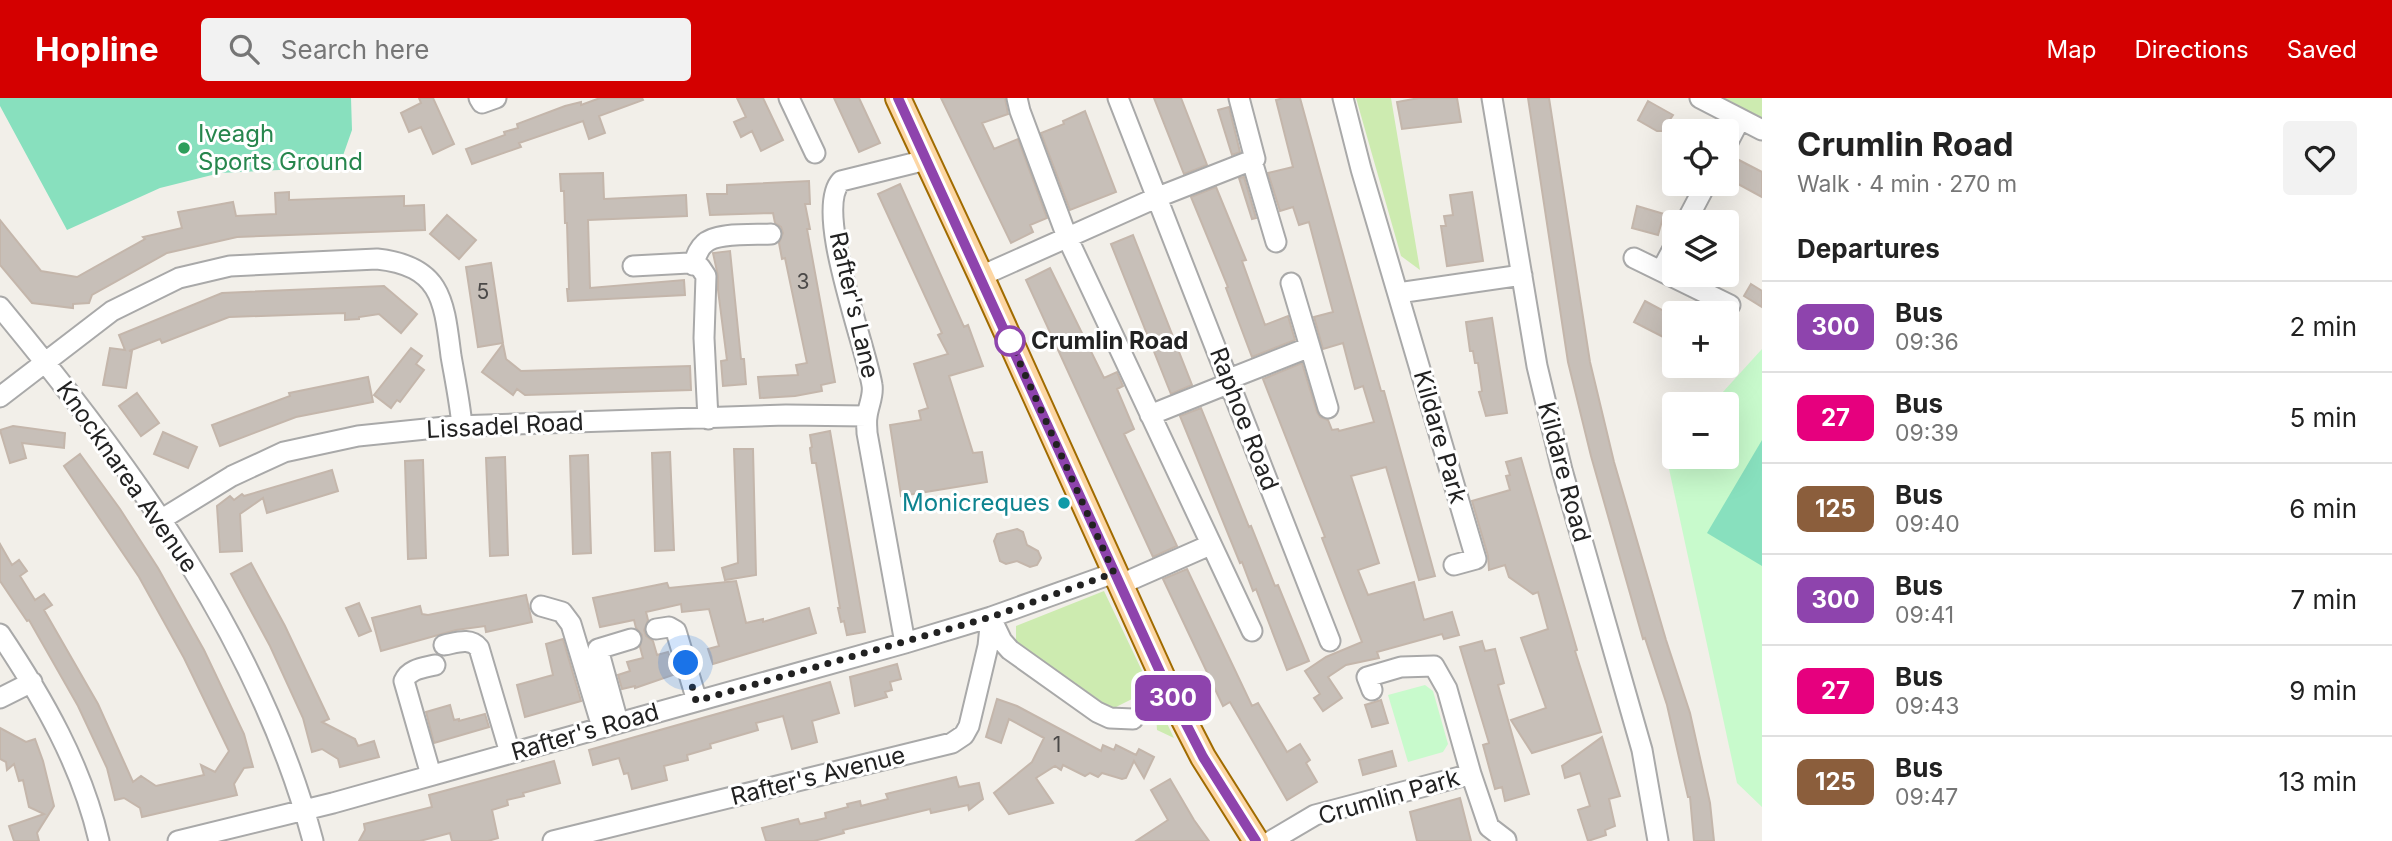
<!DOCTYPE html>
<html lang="en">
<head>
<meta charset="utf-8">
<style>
  :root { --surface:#fff; --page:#f2f2f2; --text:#222; --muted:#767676; --line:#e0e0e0; --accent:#d40000 }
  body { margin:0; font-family:Inter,sans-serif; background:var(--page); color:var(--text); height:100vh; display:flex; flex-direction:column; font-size:26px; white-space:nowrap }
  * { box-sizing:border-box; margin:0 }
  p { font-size:23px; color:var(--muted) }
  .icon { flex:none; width:38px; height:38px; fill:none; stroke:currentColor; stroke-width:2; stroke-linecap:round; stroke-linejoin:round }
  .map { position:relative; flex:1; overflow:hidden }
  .sheet { display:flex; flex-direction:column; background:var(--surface); width:630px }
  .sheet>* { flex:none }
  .badge { padding:0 14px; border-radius:10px; font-size:24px; line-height:46px }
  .tools { position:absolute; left:1662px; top:21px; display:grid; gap:14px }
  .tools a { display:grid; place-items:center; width:77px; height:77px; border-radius:7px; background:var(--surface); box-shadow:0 7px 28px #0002; font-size:35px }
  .you { position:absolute; width:35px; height:35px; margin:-18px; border:5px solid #fff; border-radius:50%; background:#1a73e8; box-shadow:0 0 0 10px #1a73e833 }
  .map>.badge { position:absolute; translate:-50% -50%; box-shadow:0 0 0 4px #fff }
  h2 { padding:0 35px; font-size:26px; line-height:63px }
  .round { display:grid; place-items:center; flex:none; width:74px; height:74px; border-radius:7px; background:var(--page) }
  .head { display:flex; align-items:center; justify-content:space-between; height:119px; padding:0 35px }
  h1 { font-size:33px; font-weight:700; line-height:52px }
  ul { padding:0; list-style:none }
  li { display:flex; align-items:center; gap:21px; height:91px; padding:0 35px; border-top:2px solid var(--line) }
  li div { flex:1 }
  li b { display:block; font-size:26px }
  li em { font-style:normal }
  li .badge { min-width:77px; font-weight:700; text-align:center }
  header { display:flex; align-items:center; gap:42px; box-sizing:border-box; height:98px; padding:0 35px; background:var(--accent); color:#fff }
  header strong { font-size:33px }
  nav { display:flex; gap:38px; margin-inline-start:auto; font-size:24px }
  .search { width:490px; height:63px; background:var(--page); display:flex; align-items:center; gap:18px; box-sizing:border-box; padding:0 24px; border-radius:7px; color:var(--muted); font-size:26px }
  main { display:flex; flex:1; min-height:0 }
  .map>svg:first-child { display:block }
</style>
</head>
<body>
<header>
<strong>Hopline</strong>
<div class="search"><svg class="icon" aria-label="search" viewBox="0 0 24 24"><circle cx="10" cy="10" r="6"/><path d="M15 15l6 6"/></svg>Search here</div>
<nav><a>Map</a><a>Directions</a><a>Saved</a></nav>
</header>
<main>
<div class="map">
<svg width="1762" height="743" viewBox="0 0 1762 743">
  <rect width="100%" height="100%" fill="#f2efe9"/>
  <path fill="#cdebb0" d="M1356,0H1391L1420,172L1401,158Z
    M1724,0H1762V20Z
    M1104,493L1174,640L1157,632L1156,617L1149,604L1134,600L1112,611L1016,544V528Z"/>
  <path fill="#c8facc" d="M1762,251V709L1737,685L1666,357L1675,348V359H1727V306H1712Z
    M1425,587L1433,593L1448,646L1443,654L1408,664L1388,597Z"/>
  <path fill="#88e0be" d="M0,0H351L352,32L339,69L220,75L160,90L67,132L0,8Z
    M1762,342V468L1707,435Z"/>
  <path fill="#c7bfb8" stroke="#c4b6ab" stroke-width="2" d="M419,0H433L454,46L433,56L421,29L409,34L401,15L421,5Z
    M600,0H642L643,2L599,18L605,35L589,41L583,23L519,45L521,49L472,66L466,51L505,37L504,34L518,30L517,26L565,8L581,4V7Z
    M737,0H763L783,42L761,53L752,33L741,39L734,24L746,19Z
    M834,0H859L880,45L859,54Z
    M941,0H1005L1008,16L982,25L994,51L1018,41L1047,120L1030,127L1033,134L1011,145Z
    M1154,0H1181L1207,67L1184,76Z
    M1284,0H1300L1361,222L1381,293H1384L1435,478L1419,482L1386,369L1351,378L1379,465L1358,472L1368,497L1414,484L1424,522L1452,514L1459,537L1444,541L1442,536L1377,554L1379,560L1346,567L1328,579L1342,600L1323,613L1314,600L1320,596L1305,573L1326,559L1362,544L1322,440L1325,439L1263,281L1302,265L1317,314L1320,319L1328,322L1332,332L1338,331L1339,333L1374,324L1363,288L1355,291L1343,245L1323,251L1314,219L1333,214L1309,124L1299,127L1293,109L1280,113L1268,75L1293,69L1276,2Z
    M1419,0H1457L1461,24L1402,31L1397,4Z
    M1528,0H1549L1590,264L1614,364L1666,542L1690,615L1710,705L1714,743H1694L1690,699H1688L1667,607L1645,540L1643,541L1591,358L1568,264Z
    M1648,3L1673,17L1669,23L1688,33H1657L1638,22Z
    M1229,9L1240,54L1232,57L1218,12Z
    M1085,13L1116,94L1070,112L1041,35L1064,26L1063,23Z
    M1737,61L1762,74V99L1727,80Z
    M603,75L604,101L686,97L687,118L588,122L590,190L684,182L685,197L568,203L567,191H569L567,125H565L564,93H561L560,76Z
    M1244,79L1256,120L1252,121L1239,80Z
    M809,83L810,106H805L810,131H807L835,284L821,287L822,293L795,298L760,300L758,279L798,277L796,267L807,265L785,160L782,161L779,145L783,135L781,129L775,125L773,115L710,117L707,96H727V87Z
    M900,86L964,229L968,227L983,268L949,278L973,355L982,354L987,384L901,398L890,327L921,322L919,313L928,310L914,266L948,256L938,237L942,235L878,96Z
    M1216,89L1246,162L1242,163L1265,227L1288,218L1295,242L1252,259L1226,190L1228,189L1191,99Z
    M289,94V102L404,98V108L424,107L425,132L237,139L167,155L92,197L89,205L73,206V210L32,205L0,167V122L41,173L77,179L145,141L143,139L182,130L178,114L233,104L236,118L276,116L275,95Z
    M1472,94L1483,163L1447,168L1441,128H1446L1444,118L1453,117L1450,97Z
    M1637,108L1664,116L1658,137L1632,130Z
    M447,117L476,142L459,161L430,136Z
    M1133,137L1192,287L1171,296L1111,146Z
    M730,153L741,261H744L746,286L723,288L721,263L727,262L718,192V178L713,155Z
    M491,165L503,245L478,249L466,169Z
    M1050,170L1104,280L1117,274L1123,288L1117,291L1134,331L1124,336L1177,448L1153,459L1026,182Z
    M1751,186L1762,193V209L1744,198Z
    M384,188L417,216L401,235L379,216L359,219V221L345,222V215L229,219L162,245L160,241L129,253H132L126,290L103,287L110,250L125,252L119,237L222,195Z
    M1645,203L1675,219V245L1634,224Z
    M1492,220L1507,315L1486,318L1479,294L1482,293L1478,265H1475L1473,253H1470L1466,224Z
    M503,246L506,261L521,273L690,268L691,292L525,297L517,291L513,297L482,274Z
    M411,250L422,258L416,266L424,272L400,304L397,302L391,310L374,297Z
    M368,279L373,304L296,319L220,348L212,327L290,298L289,295Z
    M137,295L159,325L141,338L119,308Z
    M1201,310L1249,429L1251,428L1275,488L1278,487L1309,563L1287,572L1256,491L1253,493L1242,464L1240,465L1180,318Z
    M13,328L65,335L64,350L22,345L26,360L10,365L0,332Z
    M830,333L865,534L847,537L844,523L841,524L838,510H840L816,365H812L810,350L812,349L810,337Z
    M163,334L197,349L188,370L154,356Z
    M734,351H753L756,477L725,482L722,470L738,465Z
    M670,354L674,452L655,453L652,355Z
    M80,356L120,411L158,470L204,552L244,636L253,669L244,670L234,686L237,697L142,719L140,710L124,700L115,702L107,670L78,608L29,522L27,523L0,483V446L12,467L19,462L27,473L20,478L35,502L44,496L52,507L44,512L98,606L133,684L141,678L156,688L204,677L201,667L215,674L229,653L184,560L139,479L64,368Z
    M588,357L591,455L573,456L570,358Z
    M505,359L508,457L490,458L486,360Z
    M1521,360L1577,552L1575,553L1601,634L1532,655L1511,622L1546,610L1521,540L1548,531L1538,494L1533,496L1509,479L1505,467L1489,472L1488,458L1472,403L1510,392L1506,378L1510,377L1506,364Z
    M423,362L426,460L408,461L405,363Z
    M332,372L338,393L267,415L263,400L240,416L242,453L220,454L217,408L230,398L234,402L242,396L244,398Z
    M1017,431L1023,434L1027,447L1038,453L1041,460L1037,467L1030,469L1017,463L1006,466L1000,463L994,443L997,436Z
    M251,465L285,528L329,621L322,624L355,641L358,648L374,643L379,659L340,669L338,661L322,651L312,654L303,620L270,548L231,476Z
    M1187,471L1252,608L1258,605L1287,654L1300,646L1310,662L1306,665L1317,684L1287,702L1230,604L1223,608L1163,481Z
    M736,483L746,525L763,521V524L809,510L816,535L713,566L708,551L719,548L709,511L682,514L681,506L646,514L648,522L644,532L646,538L653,543L657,557L668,554L676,576L635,590V588L622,591L618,577L630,573L627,564L643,560L640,549L642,537L636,530L634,522L600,529L593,500L667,485L669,490Z
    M526,497L532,524L486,534L485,528L456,532L381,553L372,520L420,508L422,516L428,517Z
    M359,505L371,533L359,538L346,510Z
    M563,541L581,603L525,619L517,587L553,577L546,546Z
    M1482,543L1485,553L1495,551L1504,585L1498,587L1529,696L1505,703L1502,689L1495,691L1483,647L1489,645L1460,549Z
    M897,566L901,581L890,584L892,592L885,594L887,599L855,608L850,579Z
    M830,584L839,615L812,623L817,644L792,651L783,618L756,625L758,632L710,646L711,650L687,657L688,662L664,668L667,682L632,691L628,675L624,676L619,660L593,667L589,652Z
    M997,601L1017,608L1101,653L1103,647L1114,652L1116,647L1136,657L1139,651L1154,659L1144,680L1134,663L1126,680L1122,681L1102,675L1098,679L1090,675L1085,678L1063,667L1061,672L1055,668L1036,680L1053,705L1009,716L994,695L1032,664L1044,640L1009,621L1001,645L986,639Z
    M1381,602L1388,625L1372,629L1365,607Z
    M450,607L454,622L459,621V623L485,616L489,629L434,645L426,614Z
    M0,630L26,644L35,641L43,663L54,708L37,735L39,743H14L9,728L44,716L29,709L23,682L19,683L14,666L7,672L6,664L0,661Z
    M1602,639L1620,698L1609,701L1615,728L1605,732L1606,737L1588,743L1578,712L1590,708L1580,675L1565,680L1562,668Z
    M1392,653L1396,668L1363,677L1359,662Z
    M554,663L560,685L523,695L524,698L507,702L508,707L492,712L498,740L488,743H452L450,735L420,743H359L365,732L364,726L432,709L429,697Z
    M956,679L959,689L979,685L983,701L969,712L968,707L931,715L930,711L843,732L844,735L814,743H766L762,730L798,721L800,726L826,720L825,715L848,709L847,706L860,703L861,708L888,701L886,696Z
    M1170,681L1194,722L1209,743H1136L1168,722L1151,692Z
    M1460,700L1471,743H1417L1410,714Z"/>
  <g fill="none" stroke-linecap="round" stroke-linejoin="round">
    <defs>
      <path id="minor" d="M479,0L482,5L496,0
        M789,0L815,55
        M1017,0L1020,13L1067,139L1252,533
        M1118,0L1330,543
        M1343,0L1361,71L1476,461L1454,467
        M1492,0L1537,268L1562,372L1642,652L1658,743
        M1700,0L1762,32
        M1727,46L1740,21
        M1252,63L1276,144
        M1686,124L1706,86
        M1634,160L1730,207
        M693,167C696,159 698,151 704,146C715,134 754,137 771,136
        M633,168L689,165L700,169L706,178L704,240L708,321
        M1661,173L1675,147
        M981,178L1158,99L1255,61L1239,0
        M1398,195L1522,177
        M0,209C131,367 260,542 313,743
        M1310,249L1328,310
        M1229,281L1310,249L1291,185
        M0,299L112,213L179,180L230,168L377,161C442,168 444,203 451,258C455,281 460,305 462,328
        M1150,317L1230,285
        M162,421L232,378L284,354L358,338L455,328L786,317L867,318
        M1119,487L1210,447
        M541,508L562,514L571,526L602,629
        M991,520L1002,543L1010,552L1097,614L1110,620L1133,621
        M656,531L669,529L676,533L697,603
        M0,536C43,600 82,668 99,743
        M905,545L867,335C867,330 866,324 867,319C868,308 874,298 872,287C866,248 813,112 841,83L926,62
        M444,547C456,545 470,539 479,550L510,655
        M1372,592L1367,579L1401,569L1434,568L1447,591L1471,676
        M0,600L32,584
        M618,624L598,551L631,541
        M431,677L404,583C409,571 423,570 435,567
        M178,743L333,705L905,545L991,519L1114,475
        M553,743L952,645L964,637L969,628L988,548L991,519
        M1271,743L1315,717L1471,676L1489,729L1506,742"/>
      <path id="major" d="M898,0L981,178L1166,587L1203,659L1256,743"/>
    </defs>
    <use href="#minor" stroke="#a9a9a9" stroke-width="23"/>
    <use href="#major" stroke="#a06b00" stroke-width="28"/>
    <use href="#minor" stroke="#fff" stroke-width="19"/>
    <use href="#major" stroke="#fcd6a4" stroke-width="24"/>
  </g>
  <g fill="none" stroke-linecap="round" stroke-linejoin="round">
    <defs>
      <path id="line" d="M898,0L1166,587L1203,659L1256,743"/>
    </defs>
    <use href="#line" stroke="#fff" stroke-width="16"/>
    <use href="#line" stroke="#8e44ad" stroke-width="10"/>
    <path stroke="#222" stroke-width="7" stroke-dasharray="0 12.6" d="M686,565L696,603L991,519L1114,475L1010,243"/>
  </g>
  <circle fill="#2e9e5b" stroke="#fff" stroke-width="2.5" cx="184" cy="50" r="7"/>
  <circle fill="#fff" stroke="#8e44ad" stroke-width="3.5" cx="1010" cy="243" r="14"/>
  <circle fill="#0f9aa8" stroke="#fff" stroke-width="2.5" cx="1064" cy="405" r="7"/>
  <g text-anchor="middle" stroke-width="6" stroke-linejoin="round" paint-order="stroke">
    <g font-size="21" fill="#4b4948">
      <text x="803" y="191">3</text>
      <text x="483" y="201">5</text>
      <text x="1057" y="654">1</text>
    </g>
    <g font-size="24" fill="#27864d" stroke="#fff" text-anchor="start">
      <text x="198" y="44">Iveagh<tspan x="198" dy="28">Sports Ground</tspan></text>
    </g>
    <g font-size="24" fill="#222" stroke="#fff">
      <text transform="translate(854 207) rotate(77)" y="8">Rafter's Lane</text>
      <text transform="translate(1244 321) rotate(69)" y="8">Raphoe Road</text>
      <text transform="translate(505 328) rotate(-3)" y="8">Lissadel Road</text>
      <text transform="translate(1440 339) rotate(74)" y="8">Kildare Park</text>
      <text transform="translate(1564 374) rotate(75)" y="8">Kildare Road</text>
      <text transform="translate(127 379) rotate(55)" y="8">Knocknarea Avenue</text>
      <text transform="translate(585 634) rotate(-16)" y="8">Rafter's Road</text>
      <text transform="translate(818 678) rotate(-14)" y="8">Rafter's Avenue</text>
      <text transform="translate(1389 699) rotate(-16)" y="8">Crumlin Park</text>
    </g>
    <g font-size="24" font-weight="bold" fill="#222" stroke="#fff" text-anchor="start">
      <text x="1031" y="251">Crumlin Road</text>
    </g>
    <g font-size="24" fill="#0d838f" stroke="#fff" text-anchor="end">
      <text x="1050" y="413">Monicreques</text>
    </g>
  </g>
</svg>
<div class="tools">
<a><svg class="icon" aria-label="locate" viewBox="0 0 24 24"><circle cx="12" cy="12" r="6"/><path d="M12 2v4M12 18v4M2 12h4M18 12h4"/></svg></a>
<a><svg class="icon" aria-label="layers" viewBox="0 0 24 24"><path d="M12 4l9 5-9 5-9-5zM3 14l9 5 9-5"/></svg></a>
<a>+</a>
<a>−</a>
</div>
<div class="you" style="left:686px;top:565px"></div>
<b class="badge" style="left:1173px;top:600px;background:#8e44ad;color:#fff">300</b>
</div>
<section class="sheet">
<div class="head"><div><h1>Crumlin Road</h1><p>Walk · 4 min · 270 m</p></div><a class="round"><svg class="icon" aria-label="heart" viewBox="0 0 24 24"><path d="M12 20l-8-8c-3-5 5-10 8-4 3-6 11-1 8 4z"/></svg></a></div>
<h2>Departures</h2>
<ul>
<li><span class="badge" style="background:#8e44ad;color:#fff">300</span><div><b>Bus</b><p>09:36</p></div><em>2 min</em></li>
<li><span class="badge" style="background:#e6007e;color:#fff">27</span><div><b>Bus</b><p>09:39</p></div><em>5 min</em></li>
<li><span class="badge" style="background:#8b5e3c;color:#fff">125</span><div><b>Bus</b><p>09:40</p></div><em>6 min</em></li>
<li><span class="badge" style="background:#8e44ad;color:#fff">300</span><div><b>Bus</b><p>09:41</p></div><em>7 min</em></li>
<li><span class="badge" style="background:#e6007e;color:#fff">27</span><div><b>Bus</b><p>09:43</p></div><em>9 min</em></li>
<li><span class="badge" style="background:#8b5e3c;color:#fff">125</span><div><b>Bus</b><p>09:47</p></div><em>13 min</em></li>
</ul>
</section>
</main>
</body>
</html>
